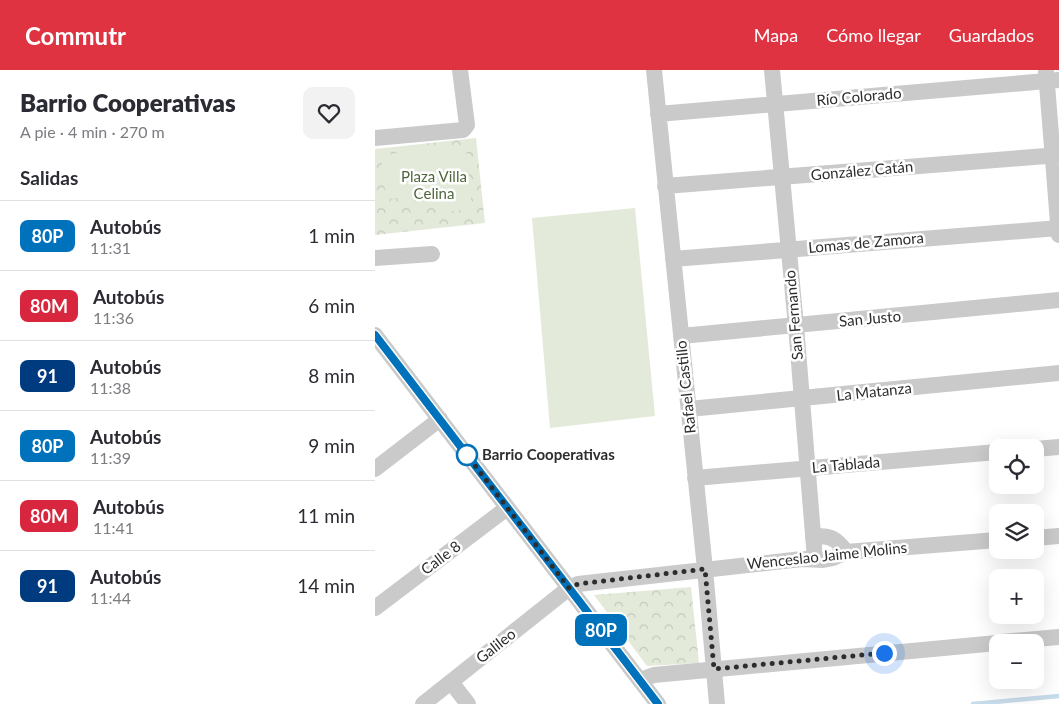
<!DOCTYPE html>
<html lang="es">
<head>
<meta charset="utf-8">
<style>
  :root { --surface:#fff; --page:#f2f2f3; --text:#2b2b33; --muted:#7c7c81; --line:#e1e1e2; --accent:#e03341 }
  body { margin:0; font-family:Lato,sans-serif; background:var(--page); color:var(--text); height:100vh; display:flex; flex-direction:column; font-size:19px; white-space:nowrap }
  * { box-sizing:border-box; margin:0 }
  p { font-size:16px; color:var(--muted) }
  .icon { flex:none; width:28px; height:28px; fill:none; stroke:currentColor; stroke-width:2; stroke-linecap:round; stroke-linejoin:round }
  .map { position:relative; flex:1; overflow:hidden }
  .side { display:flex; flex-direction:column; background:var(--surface); width:375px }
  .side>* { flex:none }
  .badge { padding:0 10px; border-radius:8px; font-size:18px; line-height:32px }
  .fabs { position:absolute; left:614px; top:369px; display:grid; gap:10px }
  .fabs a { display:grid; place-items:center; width:55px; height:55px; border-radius:10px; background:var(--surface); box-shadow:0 5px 20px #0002; font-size:25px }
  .you { position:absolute; width:25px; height:25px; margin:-12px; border:4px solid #fff; border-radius:50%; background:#1a73e8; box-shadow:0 0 0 8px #1a73e833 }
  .map>.badge { position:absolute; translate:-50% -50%; box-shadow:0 0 0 2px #fff }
  h2 { padding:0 20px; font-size:19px; line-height:45px }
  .round { display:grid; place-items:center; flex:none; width:52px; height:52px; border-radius:10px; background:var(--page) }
  .summary { display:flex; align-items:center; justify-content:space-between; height:85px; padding:0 20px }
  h1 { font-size:24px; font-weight:800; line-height:38px }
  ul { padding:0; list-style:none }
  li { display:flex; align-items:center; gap:15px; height:70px; padding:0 20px; border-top:1px solid var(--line) }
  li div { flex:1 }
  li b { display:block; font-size:19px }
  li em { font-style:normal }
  li .badge { min-width:55px; font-weight:700; text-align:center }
  header { display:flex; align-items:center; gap:30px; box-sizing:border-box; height:70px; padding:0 25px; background:var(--accent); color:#fff }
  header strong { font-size:24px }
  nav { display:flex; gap:28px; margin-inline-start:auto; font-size:18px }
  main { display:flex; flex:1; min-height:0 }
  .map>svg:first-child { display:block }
</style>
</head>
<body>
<header>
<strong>Commutr</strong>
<nav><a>Mapa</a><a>Cómo llegar</a><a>Guardados</a></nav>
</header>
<main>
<section class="side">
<div class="summary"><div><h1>Barrio Cooperativas</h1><p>A pie · 4 min · 270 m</p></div><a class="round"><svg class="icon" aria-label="heart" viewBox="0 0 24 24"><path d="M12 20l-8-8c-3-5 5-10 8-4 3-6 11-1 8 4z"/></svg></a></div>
<h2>Salidas</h2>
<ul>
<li><span class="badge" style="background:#0072bc;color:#fff">80P</span><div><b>Autobús</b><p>11:31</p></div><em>1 min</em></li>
<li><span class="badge" style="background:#d7263d;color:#fff">80M</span><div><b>Autobús</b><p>11:36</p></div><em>6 min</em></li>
<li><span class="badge" style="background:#003b80;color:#fff">91</span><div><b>Autobús</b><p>11:38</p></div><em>8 min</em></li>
<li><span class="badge" style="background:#0072bc;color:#fff">80P</span><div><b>Autobús</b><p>11:39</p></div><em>9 min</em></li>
<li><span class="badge" style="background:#d7263d;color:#fff">80M</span><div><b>Autobús</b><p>11:41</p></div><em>11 min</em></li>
<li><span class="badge" style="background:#003b80;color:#fff">91</span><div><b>Autobús</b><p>11:44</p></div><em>14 min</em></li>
</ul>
</section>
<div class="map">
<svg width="684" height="634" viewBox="0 0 684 634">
  <defs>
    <pattern id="park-crowns" width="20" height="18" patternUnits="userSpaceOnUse" patternTransform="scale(1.25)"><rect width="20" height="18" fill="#e3eada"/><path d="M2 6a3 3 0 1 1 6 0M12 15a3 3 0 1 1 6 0" fill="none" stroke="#c3c9bb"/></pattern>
  </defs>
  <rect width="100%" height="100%" fill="#fff"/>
  <path fill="url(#park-crowns)" d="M101,68L110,153L0,165V79Z
    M316,517L324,593L272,596L219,525Z"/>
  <path fill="#e3eada" d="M91,76L97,139L61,143L59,124L11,129L6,85Z
    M260,138L280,346L175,358L157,148Z"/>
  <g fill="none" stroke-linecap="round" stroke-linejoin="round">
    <path stroke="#c7dcea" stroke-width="4.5" d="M598,634L684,626"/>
    <path stroke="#cacaca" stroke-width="16" d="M279,0L330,499L342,634
      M397,0L421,256L440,489
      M671,2L684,165
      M283,44L684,10
      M0,68L88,60L92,55L85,0
      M290,116L684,85
      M0,188L57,184
      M298,189L684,158
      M0,265L283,634
      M306,266L684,230
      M314,339L684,303
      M660,379L684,377
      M0,399L65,349
      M320,408L622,382
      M438,467C454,464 462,469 471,482
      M660,468L684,466
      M0,538L132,438
      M627,572L684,567
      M265,610L279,605L622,573
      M76,612L93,634
      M48,634L194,518L203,514L427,489L448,490L458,488L471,482L622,470"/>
  </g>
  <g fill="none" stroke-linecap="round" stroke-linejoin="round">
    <defs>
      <path id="line" d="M0,265L283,634"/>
    </defs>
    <use href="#line" stroke="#fff" stroke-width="11"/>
    <use href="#line" stroke="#0072bc" stroke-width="8"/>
    <path stroke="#2d2d2d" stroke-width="5" stroke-dasharray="0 9" d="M92,385L88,380L194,518L203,514L330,499L339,599L509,583"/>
  </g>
  <circle fill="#fff" stroke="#0072bc" stroke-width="2.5" cx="92" cy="385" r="10"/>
  <g text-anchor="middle" stroke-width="5" stroke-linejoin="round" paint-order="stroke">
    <g font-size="15" fill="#2d2d2d" stroke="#fff">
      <text transform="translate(484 27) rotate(-5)" y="5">Río Colorado</text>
      <text transform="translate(487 101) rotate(-5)" y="5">González Catán</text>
      <text transform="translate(491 173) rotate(-5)" y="5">Lomas de Zamora</text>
      <text transform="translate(419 245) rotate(-95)" y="5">San Fernando</text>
      <text transform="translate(495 249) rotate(-5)" y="5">San Justo</text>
      <text transform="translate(311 317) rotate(-96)" y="5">Rafael Castillo</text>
      <text transform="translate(499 322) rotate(-6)" y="5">La Matanza</text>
      <text transform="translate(471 395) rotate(-5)" y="5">La Tablada</text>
      <text transform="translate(452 486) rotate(-6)" y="5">Wenceslao Jaime Molins</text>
      <text transform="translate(66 488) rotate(-37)" y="5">Calle 8</text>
      <text transform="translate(121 576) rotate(-38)" y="5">Galileo</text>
    </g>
    <g font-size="15" fill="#50673c" stroke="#fff">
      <text x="59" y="112">Plaza Villa<tspan x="59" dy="17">Celina</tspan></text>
    </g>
    <g font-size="15" font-weight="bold" fill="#2d2d2d" stroke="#fff" text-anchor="start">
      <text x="107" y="390">Barrio Cooperativas</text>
    </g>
  </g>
</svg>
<div class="fabs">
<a><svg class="icon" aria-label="locate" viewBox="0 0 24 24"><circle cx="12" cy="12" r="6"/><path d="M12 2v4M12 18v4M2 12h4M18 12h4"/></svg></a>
<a><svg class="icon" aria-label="layers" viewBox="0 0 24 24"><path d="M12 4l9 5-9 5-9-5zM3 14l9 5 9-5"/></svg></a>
<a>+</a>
<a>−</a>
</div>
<div class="you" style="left:509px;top:583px"></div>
<b class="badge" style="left:226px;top:560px;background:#0072bc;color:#fff">80P</b>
</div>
</main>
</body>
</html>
